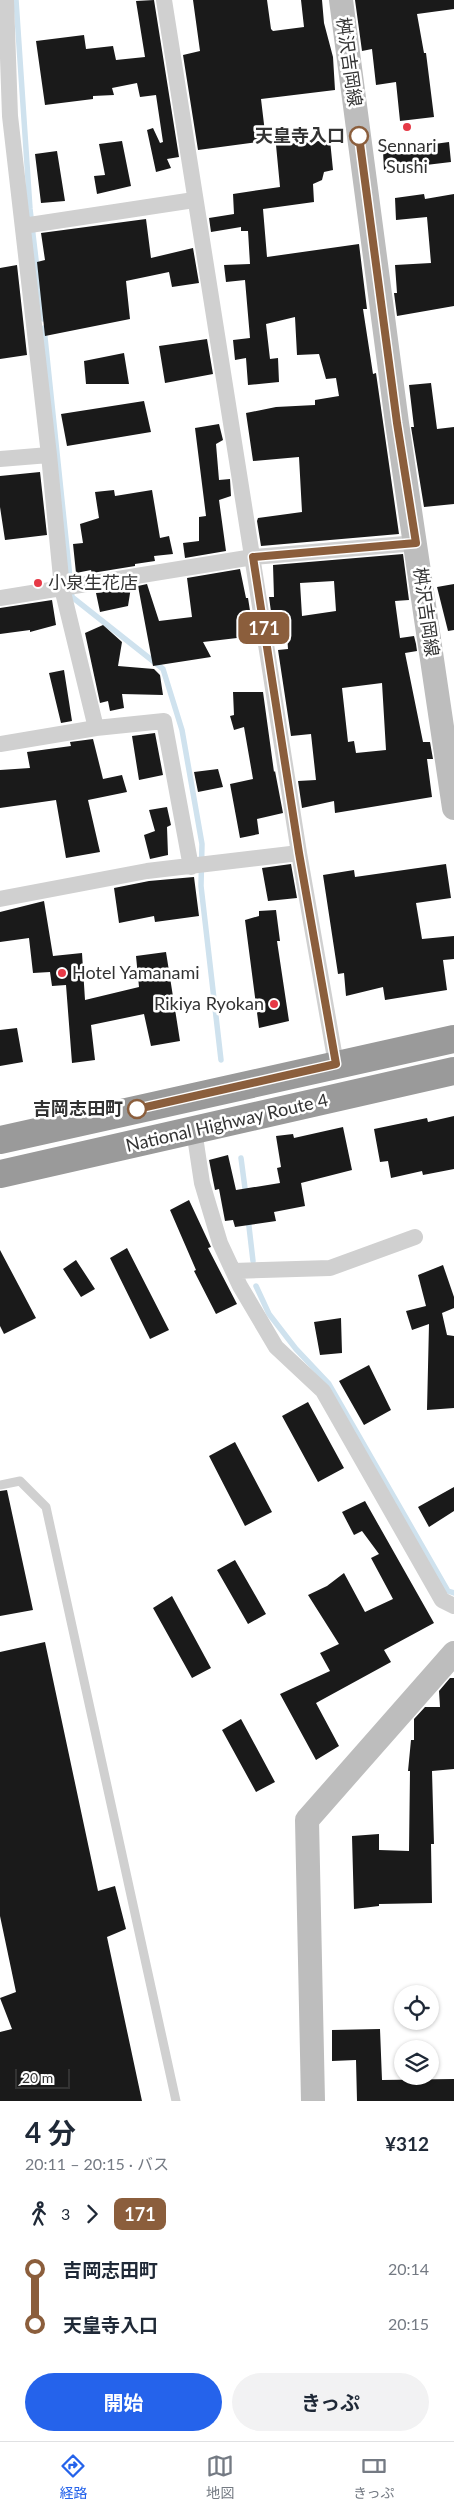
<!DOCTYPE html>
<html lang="ja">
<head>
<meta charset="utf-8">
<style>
  :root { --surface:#fff; --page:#f2f2f3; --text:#1f2937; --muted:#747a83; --line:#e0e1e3; --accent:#2563eb }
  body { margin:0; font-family:Lato,"Noto Sans JP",sans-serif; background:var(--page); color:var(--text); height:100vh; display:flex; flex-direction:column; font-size:19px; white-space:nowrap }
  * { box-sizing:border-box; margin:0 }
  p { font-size:16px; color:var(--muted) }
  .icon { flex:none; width:28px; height:28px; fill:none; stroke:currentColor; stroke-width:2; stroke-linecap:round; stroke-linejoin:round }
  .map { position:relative; height:2101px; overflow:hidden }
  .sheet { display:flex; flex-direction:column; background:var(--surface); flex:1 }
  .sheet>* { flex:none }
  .badge { padding:0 10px; border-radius:8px; font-size:18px; line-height:32px }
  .controls { position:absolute; left:394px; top:1985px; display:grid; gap:10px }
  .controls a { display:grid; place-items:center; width:45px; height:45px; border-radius:50%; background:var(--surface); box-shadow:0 1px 4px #0004; font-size:25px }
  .scale { position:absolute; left:15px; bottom:12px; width:55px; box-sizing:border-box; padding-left:5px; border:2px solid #333; border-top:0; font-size:14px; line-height:18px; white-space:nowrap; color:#333; -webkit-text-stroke:4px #fff; paint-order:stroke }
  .map>.badge { position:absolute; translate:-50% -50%; box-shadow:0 0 0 2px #fff }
  .legs { display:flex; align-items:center; gap:8px; height:55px; padding:0 25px; font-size:16px }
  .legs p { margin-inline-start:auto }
  .headline { display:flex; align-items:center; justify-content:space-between; height:85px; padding:0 25px }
  h1 { font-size:28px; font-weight:700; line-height:38px }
  .action { display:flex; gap:10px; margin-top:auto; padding:10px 25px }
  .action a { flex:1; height:58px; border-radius:30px; background:var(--accent); color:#fff; font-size:20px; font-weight:700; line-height:58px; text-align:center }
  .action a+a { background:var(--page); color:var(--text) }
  ul { padding:0 25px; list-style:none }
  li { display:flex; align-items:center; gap:18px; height:55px; font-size:19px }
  li i { display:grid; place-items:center; width:8px; height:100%; margin:0 6px; background:currentColor }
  li i::after { content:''; width:12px; height:12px; margin:-6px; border:4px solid; border-radius:50%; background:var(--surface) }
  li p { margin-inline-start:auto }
  li:first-child i { background:linear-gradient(#0000 50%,currentColor 0) }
  li:last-child i { background:linear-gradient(currentColor 50%,#0000 0) }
  .dock { display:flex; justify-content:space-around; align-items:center; height:70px; border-top:1px solid var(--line); background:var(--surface); font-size:14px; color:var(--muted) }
  .dock a { display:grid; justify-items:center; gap:2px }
  .dock .on { color:var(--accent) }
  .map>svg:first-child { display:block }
</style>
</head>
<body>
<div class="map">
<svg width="454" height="2101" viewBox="0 0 454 2101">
  <rect width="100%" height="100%" fill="#fff"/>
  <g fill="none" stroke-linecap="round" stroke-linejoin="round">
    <path stroke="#cfe2ee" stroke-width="5.5" d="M16,0L30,209L43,319
      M44,328L72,597L163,669L182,730L202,844L201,886L221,1060
      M241,1158L246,1196
      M248,1218L253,1261
      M256,1286L269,1314L296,1349L329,1384L448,1591L454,1593"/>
  </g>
  <path fill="#1a1a1a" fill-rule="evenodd" d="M154,0L179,157L167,159L171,168L156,172L147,130L153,128L160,143L163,142L156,95L140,97L137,83L112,88L114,95L93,96V99L45,105L36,41L84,35L86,49L113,46L116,60L145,57L136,1Z
    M193,0H267L271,29L273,31L304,27L301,0H322L324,23L333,57L335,90L261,99L266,141L198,150L183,55L200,51Z
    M355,0H454V9L417,14L424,53H426L434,117L400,121L396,82L376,85L372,49L362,51Z
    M330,140L333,170L324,172L322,180L313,184L314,202L263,209L267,257L359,244L367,309H363L373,374L376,373L399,534L261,546L257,521L258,518L302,512L299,457L253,461L246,413L276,407L315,405V400L339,396L336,378L326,379L319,354L297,355L295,317L266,324L270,359L278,358L279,382L248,385L246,358L235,360L233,340L250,338L245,280L226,282L224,265L250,264L248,231H241V227L211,232L209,218L234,214L233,194L280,187L276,145Z
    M122,141L131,186L97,194L94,176L105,175L99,144Z
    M449,142L451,162L384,170L383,151Z
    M57,151L65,201L41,203L35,154Z
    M424,194L425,199L454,194V306L397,316L394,293H397L395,265L431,263L427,217L396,220L395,198Z
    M146,219L151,258L193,248L199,283L172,287L169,272L126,281L130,319L45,336L37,262L45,260L41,233Z
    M17,265L27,355L0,359V268Z
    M207,339L213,374L165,383L159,346Z
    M124,353L129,384H86L84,361Z
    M431,383L437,429L454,427V504L424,507L411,427H414L409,385Z
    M144,401L151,432L67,446L61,414Z
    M219,424L223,440L216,444L219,480L230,479L231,496L219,500L226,551L185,558L183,543L199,541V517L206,516L195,428Z
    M40,472L47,535L5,540L0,507V476Z
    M114,490L115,496L152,490L160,538L169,536L173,554L154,556L155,561L135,564V566L92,573L91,570L76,573L73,544L83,543L80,524L99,518L95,492Z
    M403,554L409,600L395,601L400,638L414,636L416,644L417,651L405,653L423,742H430L433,759H427L432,797L335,813L334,801L302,808L298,781L316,780L311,734L291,736L278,650L288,649L286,620L272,619L269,597H274L273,565ZM334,581L336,611L302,616L300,583ZM382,683L386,750L356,753L354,741L348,742L342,688Z
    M240,569L246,598H248L254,636L203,642L211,657L153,666L138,586L147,584L159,621L192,617L187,578Z
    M454,584V630L448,631L437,587Z
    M131,587L128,606L100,612L96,593Z
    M52,600L56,625L30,632V630L0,634V608Z
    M103,625L122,642L118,666L154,669L160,675L163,695L122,694L124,708L110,711L108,701L100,703L85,633Z
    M64,670L72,721L61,723L49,673Z
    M233,692H263L274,772L275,771L283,813L257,819L259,834L240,838L230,784L253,779L244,727L234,730L230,716L234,715Z
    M155,733L163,775L139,780L132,736Z
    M93,739L103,779L122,775L127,792L88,800L100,852L66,858L56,800L0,808V770L30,768L27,752L71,746L70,742Z
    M218,769L223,787L198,792L194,772Z
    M167,807L171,825L167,827L168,855L150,859L144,835L155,831L149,810Z
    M291,864L297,898L268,901L262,868Z
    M446,864L451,898L416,903L422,939L454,936V959L443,960L447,990L385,1000L383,987L346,996L344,973L338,974L323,875L354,870L355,877Z
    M194,877L199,916L155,922L154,916L119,923L114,888L149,881Z
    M44,901L53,956L82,953L85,1000L139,987L136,956L166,952L180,1041L151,1046L144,1014L91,1025L95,1060L72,1063L66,985L52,986L50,972L33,973L29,938L0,942V912Z
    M276,910L280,941H277L289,1021L259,1028L245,920L259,916V911Z
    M17,1028L23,1062L0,1066V1030Z
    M454,1116V1169L423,1175L422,1171L391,1178L388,1161L380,1162L374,1129L427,1118L428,1122Z
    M343,1127L352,1170L301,1183L305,1206L274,1212L276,1221L235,1227L233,1220L225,1221L219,1189L215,1190L209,1160L228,1155L236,1190L280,1183L277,1168L281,1167L276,1136L293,1134L294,1138Z
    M189,1200L211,1247L208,1248L237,1304L216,1314L194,1271L196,1270L170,1210Z
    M127,1248L169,1330L150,1339L110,1258Z
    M0,1250L36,1318L4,1334L0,1326Z
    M76,1260L95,1289L81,1297L63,1269Z
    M443,1265L454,1297V1308L442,1313L447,1335L454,1336V1408L427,1410L429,1324L412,1330L406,1311L426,1306L418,1275Z
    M341,1318L342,1353L320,1355L314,1322Z
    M369,1365L391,1410L364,1425L339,1381Z
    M308,1402L344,1468L318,1482L282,1416Z
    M235,1442L272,1512L245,1526L209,1456Z
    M454,1487V1511L429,1527L418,1507Z
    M7,1490L33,1610L0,1616V1491Z
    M365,1501L434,1623L384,1650L391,1662L316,1703L339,1746L316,1760L280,1694L330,1671L320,1653L339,1644L308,1595L327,1586L344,1573L365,1612L393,1599L371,1558L379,1554L362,1531L354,1535L342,1512Z
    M235,1560L266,1614L248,1624L217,1570Z
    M172,1596L211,1668L192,1678L153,1608Z
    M45,1642L98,1891L115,1886L126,1929L107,1937L142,2101H0V2032L12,2029L0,1998L16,1992L0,1916V1652Z
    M450,1678H454V1769L432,1771L434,1844H431L432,1903L379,1904V1906L354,1909L352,1836L379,1834V1850L409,1851L410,1771H408L411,1740H414V1719L425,1707H440L439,1691Z
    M241,1719L275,1782L256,1792L222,1730Z
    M380,2029L382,2080L454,2079V2101H357L356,2060L332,2061V2030Z"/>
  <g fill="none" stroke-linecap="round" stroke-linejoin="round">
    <path stroke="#d0d0d0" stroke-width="9" d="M0,1485L20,1481L46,1507L176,2101"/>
    <path stroke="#d0d0d0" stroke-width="16" d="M6,0L10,116L49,455L62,588L96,728
      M164,0L299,853L336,1064
      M23,226L194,200
      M0,459L49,455
      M0,598L253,557L416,543
      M0,744L96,728L164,721L191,867
      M0,899L147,871L299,853
      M194,1130L202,1183L220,1243L240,1286L276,1347L323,1391L442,1600L454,1606
      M233,1271L330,1268L415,1237"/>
    <path stroke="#bdbdbd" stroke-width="24" d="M341,0L397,423L454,808
      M313,2101L307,1820L454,1653"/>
    <path stroke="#9a9a9a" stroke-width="28" d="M0,1140L454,1039
      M0,1174L454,1071"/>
  </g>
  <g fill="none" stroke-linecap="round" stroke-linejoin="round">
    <defs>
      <path id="line-1" d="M137,1109L336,1064L299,853L253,557L416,543L397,423L359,136"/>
    </defs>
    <use href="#line-1" stroke="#fff" stroke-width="11"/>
    <use href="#line-1" stroke="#8b5e3c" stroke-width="8"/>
  </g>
  <g fill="#e63946" stroke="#fff" stroke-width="2">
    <circle cx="407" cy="127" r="5"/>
    <circle cx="38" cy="583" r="5"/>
    <circle cx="62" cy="973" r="5"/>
    <circle cx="274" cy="1004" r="5"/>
  </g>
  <g fill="#fff" stroke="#8b5e3c" stroke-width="2.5">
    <circle cx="359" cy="136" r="9"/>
    <circle cx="137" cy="1109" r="9"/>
  </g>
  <g text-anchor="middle" stroke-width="5" stroke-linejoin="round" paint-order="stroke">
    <g font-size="18" fill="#333" stroke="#fff">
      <text transform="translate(349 62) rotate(82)" y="6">桝沢吉岡線</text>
      <text transform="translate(426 612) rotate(82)" y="6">桝沢吉岡線</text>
      <text transform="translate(227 1123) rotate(-13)" y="6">National Highway Route 4</text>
    </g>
    <g font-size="18" font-weight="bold" fill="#333" stroke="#fff" text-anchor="end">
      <text x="345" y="142">天皇寺入口</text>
      <text x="123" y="1115">吉岡志田町</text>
    </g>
    <g font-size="18" fill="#333" stroke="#fff" text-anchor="start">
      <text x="407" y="152" text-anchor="middle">Sennari<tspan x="407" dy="21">Sushi</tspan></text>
      <text x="48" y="589">小泉生花店</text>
      <text x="72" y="979">Hotel Yamanami</text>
      <text x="264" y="1010" text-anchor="end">Rikiya Ryokan</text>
    </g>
  </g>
</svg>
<div class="controls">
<a><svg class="icon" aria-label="locate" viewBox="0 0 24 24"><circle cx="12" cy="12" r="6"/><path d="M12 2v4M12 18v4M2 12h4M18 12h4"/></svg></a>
<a><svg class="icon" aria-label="layers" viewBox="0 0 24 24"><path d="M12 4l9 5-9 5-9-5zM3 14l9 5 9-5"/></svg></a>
</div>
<div class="scale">20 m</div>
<b class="badge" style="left:264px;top:628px;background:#8b5e3c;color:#fff">171</b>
</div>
<section class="sheet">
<div class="headline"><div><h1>4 分</h1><p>20:11 – 20:15 · バス</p></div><b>¥312</b></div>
<div class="legs"><svg class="icon" aria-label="walk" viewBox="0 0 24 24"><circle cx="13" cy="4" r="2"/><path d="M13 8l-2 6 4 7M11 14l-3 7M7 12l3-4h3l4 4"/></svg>3<svg class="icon" aria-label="forward" viewBox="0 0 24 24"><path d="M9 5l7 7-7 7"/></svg><b class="badge" style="background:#8b5e3c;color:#fff">171</b></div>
<ul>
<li><i style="color:#8b5e3c"></i><b>吉岡志田町</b><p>20:14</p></li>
<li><i style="color:#8b5e3c"></i><b>天皇寺入口</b><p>20:15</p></li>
</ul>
<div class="action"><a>開始</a><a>きっぷ</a></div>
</section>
<nav class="dock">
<a class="on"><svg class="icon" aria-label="directions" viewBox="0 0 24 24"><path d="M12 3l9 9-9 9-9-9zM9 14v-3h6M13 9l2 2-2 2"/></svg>経路</a>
<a><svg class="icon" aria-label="map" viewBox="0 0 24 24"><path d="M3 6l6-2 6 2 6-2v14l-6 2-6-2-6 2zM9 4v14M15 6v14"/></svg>地図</a>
<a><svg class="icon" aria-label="tickets" viewBox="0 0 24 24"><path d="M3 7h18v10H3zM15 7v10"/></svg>きっぷ</a>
</nav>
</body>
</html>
